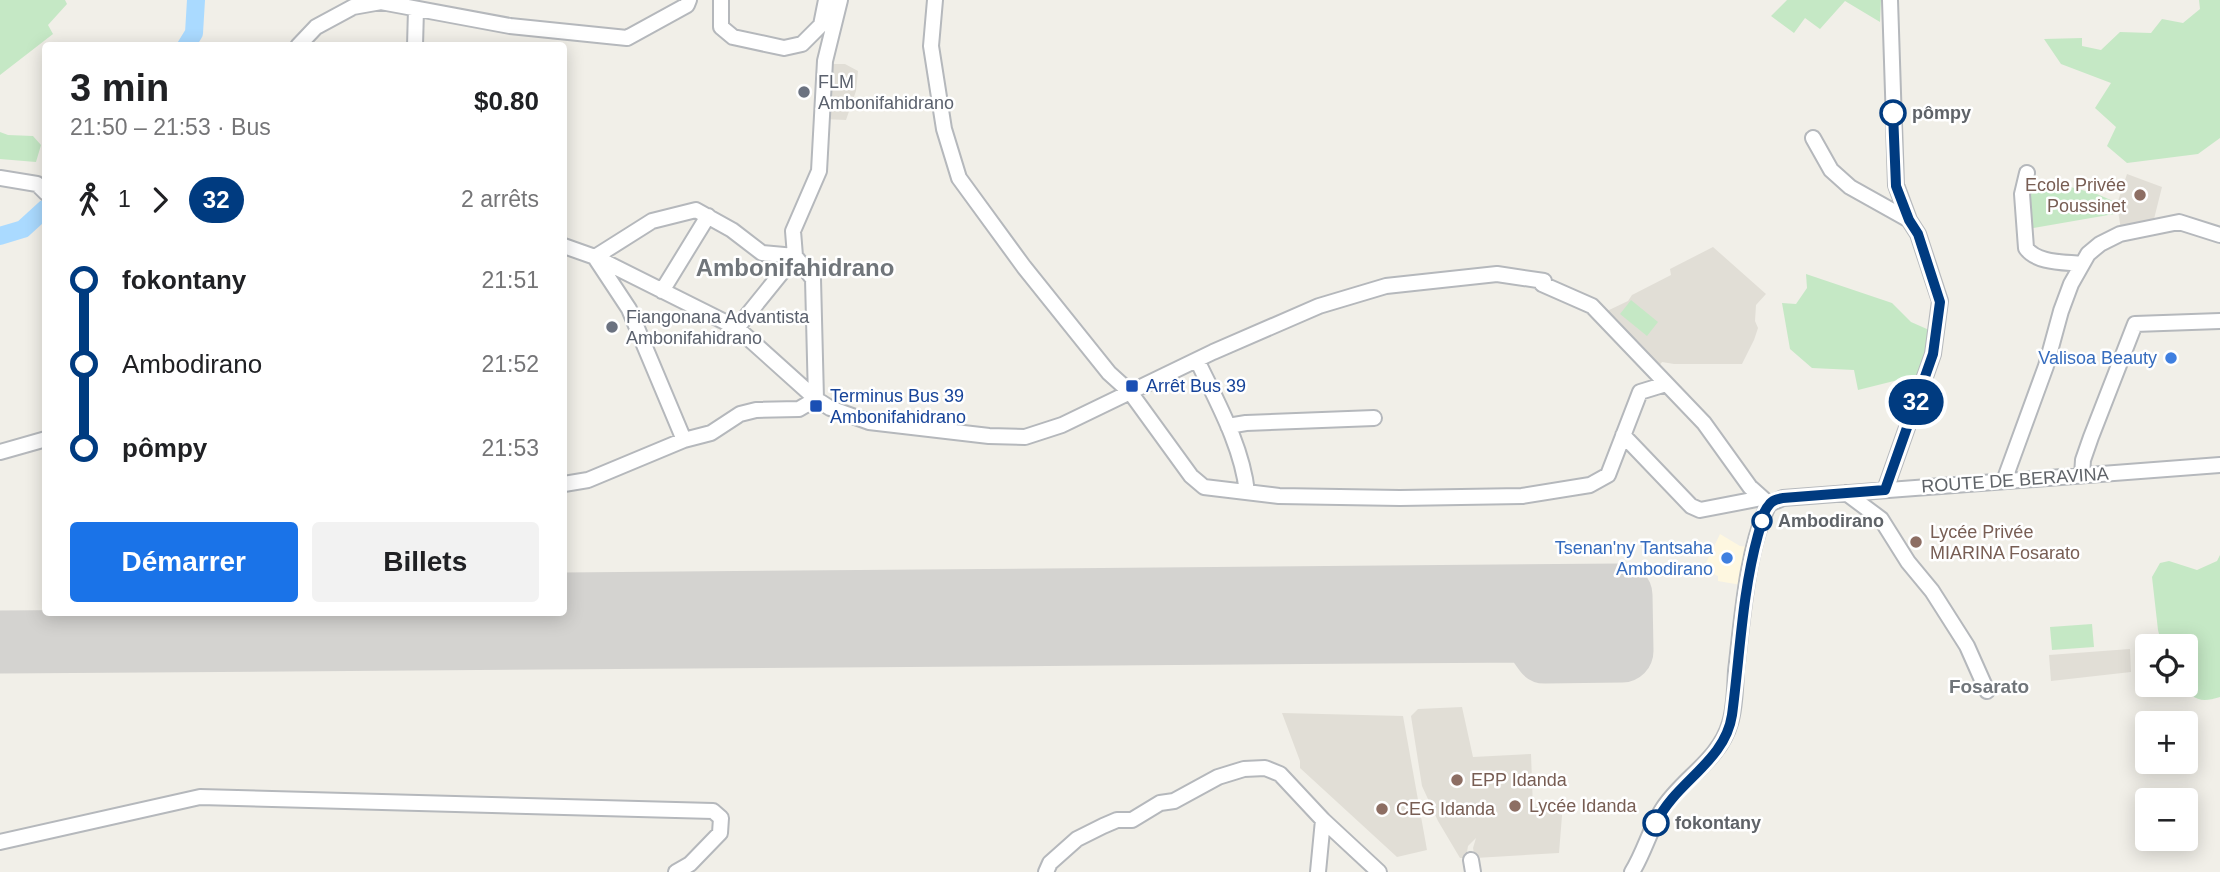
<!DOCTYPE html>
<html lang="fr">
<head>
<meta charset="utf-8">
<style>
  :root { --surface:#fff; --page:#f2f2f2; --text:#202124; --muted:#757577; --accent:#1a73e8 }
  body { margin:0; font-family:Helvetica,sans-serif; background:var(--page); color:var(--text); height:100vh; display:flex; flex-direction:column; font-size:26px; white-space:nowrap }
  * { box-sizing:border-box; margin:0 }
  p { font-size:23px; color:var(--muted) }
  .icon { flex:none; width:38px; height:38px; fill:none; stroke:currentColor; stroke-width:2; stroke-linecap:round; stroke-linejoin:round }
  .map { position:relative; flex:1; overflow:hidden }
  .details { position:absolute; left:42px; top:42px; width:525px; height:574px; display:flex; flex-direction:column; background:var(--surface); border-radius:7px; box-shadow:0 4px 18px #0003 }
  .details>* { flex:none }
  .badge { padding:0 14px; border-radius:23px; font-size:24px; line-height:46px }
  .tools { position:absolute; left:2135px; top:634px; display:grid; gap:14px }
  .tools a { display:grid; place-items:center; width:63px; height:63px; border-radius:7px; background:var(--surface); box-shadow:0 4px 18px #0003; font-size:35px }
  .map>.badge { position:absolute; translate:-50% -50%; box-shadow:0 0 0 4px #fff }
  .legs { display:flex; align-items:center; gap:10px; height:77px; padding:0 28px; font-size:23px }
  .legs p { margin-inline-start:auto }
  .head { display:flex; align-items:center; justify-content:space-between; height:119px; padding:0 28px }
  h1 { font-size:38px; font-weight:800; line-height:52px }
  .action { display:flex; gap:14px; margin-top:auto; padding:14px 28px }
  .action a { flex:1; height:80px; border-radius:7px; background:var(--accent); color:#fff; font-size:28px; font-weight:800; line-height:80px; text-align:center }
  .action a+a { background:var(--page); color:var(--text) }
  ul { padding:0 28px; list-style:none }
  li { display:flex; align-items:center; gap:24px; height:84px; font-size:26px }
  li i { display:grid; place-items:center; width:10px; height:100%; margin:0 9px; background:currentColor }
  li i::after { content:''; width:18px; height:18px; margin:-9px; border:5px solid; border-radius:50%; background:var(--surface) }
  li p { margin-inline-start:auto }
  li:first-child i { background:linear-gradient(#0000 50%,currentColor 0) }
  li:last-child i { background:linear-gradient(currentColor 50%,#0000 0) }
  .map>svg:first-child { display:block }
</style>
</head>
<body>
<div class="map">
<svg width="2220" height="872" viewBox="0 0 2220 872">
  <rect width="100%" height="100%" fill="#f1efe8"/>
  <path fill="#fef7e0" d="M1720,534L1740,546L1748,547L1741,585L1718,581V576L1703,569Z"/>
  <path fill="#e1ded6" d="M826,64H845L858,71L856,91L846,120L823,119Z
    M2127,174L2162,187L2153,223L2121,230L2117,204Z
    M1713,247L1766,294L1756,305L1755,321L1758,328L1754,340L1742,364H1674L1662,362L1659,366L1607,311L1628,301L1632,295L1671,275L1670,269Z
    M2130,649L2131,672L2051,681L2049,655Z
    M1462,707L1473,757L1531,754L1533,808L1563,803L1559,853L1475,858L1473,848L1476,838L1468,846L1466,858H1460L1438,821L1422,786L1411,716L1418,709Z
    M1282,713L1403,716L1427,850L1397,857L1300,768V761Z"/>
  <path fill="#c5e8c5" d="M0,0H65L67,4L48,25L53,34L0,75Z
    M1787,0H1881L1880,22L1845,1L1820,29L1805,18L1794,33L1771,16Z
    M2199,0H2220V138L2198,154L2127,163L2107,146L2116,127L2095,108L2111,83L2061,64L2044,39L2082,38V46L2101,50L2120,32L2151,33L2162,19L2183,23L2200,9Z
    M0,132L8,135L33,136L41,145L36,162L0,159Z
    M2044,180L2097,194L2113,201L2114,214L2028,229L2027,191L2039,190Z
    M1806,274L1892,303L1911,322L1936,333L1926,373L1858,390L1854,370L1812,368L1790,349L1782,303L1796,304L1807,288Z
    M1631,300L1658,322L1647,336L1620,314Z
    M2220,555V697C2198,704 2194,698 2178,684H2186V646H2162L2158,630L2152,577L2160,563L2169,561L2197,570L2217,561Z
    M2092,624L2094,647L2052,650L2050,627Z"/>
  <g fill="none" stroke-linecap="round" stroke-linejoin="round">
    <path stroke="#aadaff" stroke-width="18" d="M186,46L194,33L196,0
      M0,236L23,229L46,208"/>
    <path stroke="#d4d3d0" stroke-width="63" d="M0,642L1530,631L1545,652L1622,651L1621,595L564,604"/>
    <defs>
      <path id="minor" d="M721,0V27L733,37L784,48L802,44L821,25L826,0
        M935,0L931,46L944,129L959,178L1024,267L1109,373L1130,392L1191,476L1204,487L1279,496L1400,498L1522,496L1590,485L1608,475L1640,392L1666,384
        M298,46L316,27L353,7L381,2L510,26L627,38L687,5L689,0
        M415,46L416,9
        M1813,138L1831,170L1850,187L1909,220
        M2027,173L2022,194L2026,248C2036,263 2064,262 2081,264
        M0,178L37,184L46,193
        M564,246L595,257L737,328L816,399L830,408L869,422L989,436L1025,437L1062,425L1213,352L1319,306L1386,286L1497,274L1544,281L1542,284L1592,306L1704,423L1750,487L1769,504
        M595,257L652,221L696,210L732,230L762,253L795,256
        M596,259L629,309L684,440
        M662,291L708,216
        M737,328L795,256
        M1197,360C1217,402 1242,446 1247,492
        M816,399L813,279L795,256L793,231L819,171L825,61L840,0
        M1228,426L1246,423L1374,418
        M1623,435L1691,506L1700,510L1762,498
        M0,452L46,439
        M2082,475L2083,460L2091,437L2135,324L2220,321
        M2004,481L2046,366L2061,311L2071,284L2088,254L2100,244L2120,234L2179,222L2220,235
        M564,484L588,480L684,440L711,433L740,414L756,410L799,409L816,399
        M1885,490L1933,354L1940,301L1918,234L1909,220L1896,185L1890,0
        M1846,493L1881,519L1908,562L1932,591L1967,646L1987,691
        M1769,504L1783,498L2220,465
        M0,842L200,797L713,811L721,818L720,833L690,864L676,872
        M1471,860L1473,872
        M1046,872L1050,863L1077,839L1103,826L1117,820H1132L1160,803L1174,801L1218,777L1244,769L1265,768L1280,774L1323,820L1379,872
        M1318,872L1323,820
        M1632,872C1644,853 1650,829 1662,810C1682,778 1719,761 1730,723C1735,707 1735,688 1736,671C1742,622 1747,547 1769,504"/>
    </defs>
    <use href="#minor" stroke="#b5b8bc" stroke-width="18"/>
    <use href="#minor" stroke="#fff" stroke-width="14"/>
  </g>
  <g fill="none" stroke-linecap="round" stroke-linejoin="round">
    <defs>
      <path id="line-1" d="M1656,823C1675,782 1725,762 1732,715C1740,655 1742,593 1758,535C1761,526 1762,512 1769,505C1772,500 1778,499 1783,498L1885,490L1933,354L1940,302L1918,234L1909,220L1896,186L1893,113"/>
    </defs>
    <use href="#line-1" stroke="#fff" stroke-width="16"/>
    <use href="#line-1" stroke="#003b80" stroke-width="10"/>
  </g>
  <g fill="#6b7280" stroke="#fff" stroke-width="2.5">
    <circle cx="804" cy="92" r="7"/>
    <circle cx="612" cy="327" r="7"/>
  </g>
  <g fill="#fff" stroke="#003b80" stroke-width="3.5">
    <circle cx="1893" cy="113" r="12"/>
    <circle cx="1762" cy="521" r="9"/>
    <circle cx="1656" cy="823" r="12"/>
  </g>
  <g fill="#8d6e63" stroke="#fff" stroke-width="2.5">
    <circle cx="2140" cy="195" r="7"/>
    <circle cx="1916" cy="542" r="7"/>
    <circle cx="1457" cy="780" r="7"/>
    <circle cx="1515" cy="806" r="7"/>
    <circle cx="1382" cy="809" r="7"/>
  </g>
  <g fill="#3f7fe0" stroke="#fff" stroke-width="2.5">
    <circle cx="2171" cy="358" r="7"/>
    <circle cx="1727" cy="558" r="7"/>
  </g>
  <g fill="#1a4fb4" stroke="#fff" stroke-width="2.5">
    <rect x="1125" y="379" width="14" height="14" rx="3.5"/>
    <rect x="809" y="399" width="14" height="14" rx="3.5"/>
  </g>
  <g text-anchor="middle" stroke-width="5" stroke-linejoin="round" paint-order="stroke">
    <g font-size="18" fill="#5b616d" stroke="#fff" text-anchor="start">
      <text x="818" y="88">FLM<tspan x="818" dy="21">Ambonifahidrano</tspan></text>
      <text x="626" y="323">Fiangonana Advantista<tspan x="626" dy="21">Ambonifahidrano</tspan></text>
    </g>
    <g font-size="18" font-weight="bold" fill="#5f6368" stroke="#fff" text-anchor="start">
      <text x="1912" y="119">pômpy</text>
      <text x="1778" y="527">Ambodirano</text>
      <text x="1675" y="829">fokontany</text>
    </g>
    <g font-size="18" fill="#785e54" stroke="#fff" text-anchor="start">
      <text x="2126" y="191" text-anchor="end">Ecole Privée<tspan x="2126" dy="21">Poussinet</tspan></text>
      <text x="1930" y="538">Lycée Privée<tspan x="1930" dy="21">MIARINA Fosarato</tspan></text>
      <text x="1471" y="786">EPP Idanda</text>
      <text x="1529" y="812">Lycée Idanda</text>
      <text x="1396" y="815">CEG Idanda</text>
    </g>
    <g font-size="18" fill="#366cbe" stroke="#fff" text-anchor="end">
      <text x="2157" y="364">Valisoa Beauty</text>
      <text x="1713" y="554">Tsenan'ny Tantsaha<tspan x="1713" dy="21">Ambodirano</tspan></text>
    </g>
    <g font-size="18" fill="#164399" stroke="#fff" text-anchor="start">
      <text x="1146" y="392">Arrêt Bus 39</text>
      <text x="830" y="402">Terminus Bus 39<tspan x="830" dy="21">Ambonifahidrano</tspan></text>
    </g>
    <g font-size="18" fill="#5f6368" stroke="#fff">
      <text transform="translate(2015 480) rotate(-4)" y="6">ROUTE DE BERAVINA</text>
    </g>
    <g font-size="19" font-weight="bold" fill="#70757a" stroke="#fff">
      <text x="1989" y="693">Fosarato</text>
    </g>
    <g font-size="24" font-weight="bold" fill="#70757a" stroke="#fff">
      <text x="795" y="276">Ambonifahidrano</text>
    </g>
  </g>
</svg>
<div class="tools">
<a><svg class="icon" aria-label="locate" viewBox="0 0 24 24"><circle cx="12" cy="12" r="6"/><path d="M12 2v4M12 18v4M2 12h4M18 12h4"/></svg></a>
<a>+</a>
<a>−</a>
</div>
<b class="badge" style="left:1916px;top:402px;background:#003b80;color:#fff">32</b>
<section class="details">
<div class="head"><div><h1>3 min</h1><p>21:50 – 21:53 · Bus</p></div><b>$0.80</b></div>
<div class="legs"><svg class="icon" aria-label="walk" viewBox="0 0 24 24"><circle cx="13" cy="4" r="2"/><path d="M13 8l-2 6 4 7M11 14l-3 7M7 12l3-4h3l4 4"/></svg>1<svg class="icon" aria-label="forward" viewBox="0 0 24 24"><path d="M9 5l7 7-7 7"/></svg><b class="badge" style="background:#003b80;color:#fff">32</b><p>2 arrêts</p></div>
<ul>
<li><i style="color:#003b80"></i><b>fokontany</b><p>21:51</p></li>
<li><i style="color:#003b80"></i><span>Ambodirano</span><p>21:52</p></li>
<li><i style="color:#003b80"></i><b>pômpy</b><p>21:53</p></li>
</ul>
<div class="action"><a>Démarrer</a><a>Billets</a></div>
</section>
</div>
</body>
</html>
